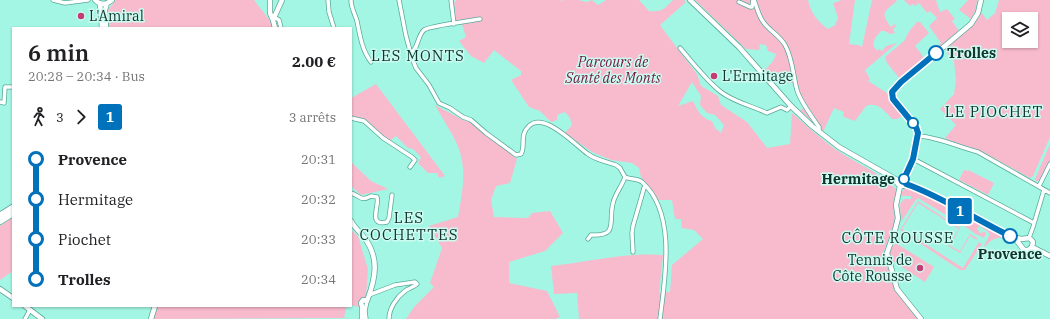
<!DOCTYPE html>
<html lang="fr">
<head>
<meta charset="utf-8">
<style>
  :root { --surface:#fff; --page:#f2f2f2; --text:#202124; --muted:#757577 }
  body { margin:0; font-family:"IBM Plex Serif",serif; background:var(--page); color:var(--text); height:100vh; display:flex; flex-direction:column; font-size:15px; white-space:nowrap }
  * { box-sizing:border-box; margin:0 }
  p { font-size:13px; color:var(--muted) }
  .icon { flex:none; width:22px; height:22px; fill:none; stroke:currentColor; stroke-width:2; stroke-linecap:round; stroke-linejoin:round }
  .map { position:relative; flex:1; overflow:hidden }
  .panel { position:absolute; left:12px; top:27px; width:340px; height:280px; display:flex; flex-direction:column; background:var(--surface); border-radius:0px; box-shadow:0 1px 3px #0004 }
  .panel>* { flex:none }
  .badge { padding:0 8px; border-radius:3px; font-size:14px; line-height:26px }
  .fabs { position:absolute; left:1002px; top:12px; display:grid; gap:8px }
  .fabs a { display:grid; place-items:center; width:36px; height:36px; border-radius:0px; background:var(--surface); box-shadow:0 1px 3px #0004; font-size:20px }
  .map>.badge { position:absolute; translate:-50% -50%; box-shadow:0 0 0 2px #fff }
  .legs { display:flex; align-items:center; gap:6px; height:44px; padding:0 16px; font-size:13px }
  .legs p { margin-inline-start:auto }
  .headline { display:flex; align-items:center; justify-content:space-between; height:68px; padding:0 16px }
  h1 { font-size:22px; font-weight:600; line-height:30px }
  ul { padding:0 16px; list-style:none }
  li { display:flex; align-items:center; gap:14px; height:40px; font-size:15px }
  li i { display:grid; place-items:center; width:6px; height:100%; margin:0 5px; background:currentColor }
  li i::after { content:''; width:10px; height:10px; margin:-5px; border:3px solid; border-radius:50%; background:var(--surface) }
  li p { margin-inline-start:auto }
  li:first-child i { background:linear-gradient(#0000 50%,currentColor 0) }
  li:last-child i { background:linear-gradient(currentColor 50%,#0000 0) }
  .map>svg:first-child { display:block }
</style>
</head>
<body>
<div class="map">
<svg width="1050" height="319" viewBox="0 0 1050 319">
  <rect width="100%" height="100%" fill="#a3f6e4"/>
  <path fill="#f8bbcd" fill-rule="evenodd" d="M116,0H254L271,22L273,28H109L108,10Z
    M456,0H560L564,1V0H579L586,2L592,0L598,5L606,0H639L649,11C663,12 664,9 673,0H684L686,2L660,25L677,48L697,74L701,86L718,96L721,105L747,122L767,148L790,144L792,113C806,125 820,138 835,149C855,163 880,172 897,190L894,203L895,222L884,251L894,288L918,319H579L577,293L554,294L551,266C589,262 625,252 663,255L659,293L670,292L672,265L703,239L694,230L682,228L681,219H675L672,200H659L641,177L639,168L632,163L611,160L592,152L565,133L572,125L570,118L565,112L557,115V120L551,122L540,111L529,107L511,80L521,75V71L494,50L484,63L471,56L459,41L466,37L461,21H456L454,2H456ZM692,82L701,96L700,105L707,113L715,115L724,125L721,133L715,128L712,121C702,119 697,110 693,101L678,106Z
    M695,0H808C811,13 817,21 828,29L835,25L838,18L833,3L842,0H855L849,44L858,45L862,47L872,0H896L897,1C884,12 880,12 891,27L895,24L896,26L893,29L895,33L890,34L885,31H881L875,38L873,45L877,51L879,49L882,51L886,46L897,43L865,70L866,72L870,79L868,81L887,93L893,103L901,113V117L897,119H892C885,111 877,101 866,106L855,121L844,117L843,116L844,112L834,108L823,132L800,110L806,107L799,92L798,85L794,83L774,82L765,70L773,61L776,54L768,51L766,45L760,44L759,50L746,49Z
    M904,0H936L940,12L947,9L955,19L952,21L959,31L933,53H929L941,43L929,26L937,18L930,11L927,13L919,3L915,6L913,4L910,6Z
    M968,0H977L976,9L971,19L959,10Z
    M999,0H1050V137L1033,176L1030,178L981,151L964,147L945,138L956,125L940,109L954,94L956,80L954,61L944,49L973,25L981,12L987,20L995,13ZM1009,19H1031V41H1009Z
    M917,22H920L929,33L915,46L922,55L924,60L900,79L887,63L885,57L904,41L910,30Z
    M376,84L445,176L439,178L437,173H428L418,163L421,157L413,149L408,148L396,136L390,141L382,135L362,118L351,116V98Z
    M435,105L463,120L471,122L517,159L510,183L496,186L491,200L494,217L528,218L532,213L550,211L563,233L545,251L509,262V283L547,291L560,317L555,319H406L414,307L434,287L430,283L442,248L429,226L458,217C462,194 467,172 459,149C455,137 442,118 435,105Z
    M1050,144V167L1039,181H1036L1035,179Z
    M351,162L371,181L388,189L361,195L351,186Z
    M964,170L968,171V170L994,183L988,195L959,180Z
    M905,188L916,191L980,224L991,231L1006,238C996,237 991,239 985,247L984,246L989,236V233L980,226L977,228L980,233L984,232L986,233L984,238L974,233L969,229L918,198L915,201L901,222L900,204L904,199H911V196H901L902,192Z
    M918,201L960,228L950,246L960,251L970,234L977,238V240L970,236L960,253L948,246L959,229L918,203L902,229L963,268L979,242L982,244L965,270H960L900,230Z
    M13,217V271L0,280V226Z
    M351,230L358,236L368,269L366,297L360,299L359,301V307L351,305Z
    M894,242L934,267L925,282L889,259V254Z
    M156,306H347L344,317L348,318L153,319Z"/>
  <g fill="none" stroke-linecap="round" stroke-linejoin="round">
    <defs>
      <path id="street" d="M53,0L65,3L88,0
        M328,0L329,12L334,28
        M351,0C351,8 355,14 357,21C360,36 362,50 371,62
        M399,0L406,36L412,58L416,68L429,85L439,103L450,108L463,117L471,120L486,133L516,155L521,154C526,146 519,135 529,126C544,111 575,145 588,154C596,160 607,162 616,165L620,168L625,177C631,180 637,178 642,182C677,213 665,278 660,319
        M451,0L454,24
        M754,0C757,8 759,17 764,23C770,31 780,36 785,45C793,59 793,76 797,90C799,98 814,120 819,127V132
        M739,2L750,7H752L753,0
        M274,17L279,20L281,28
        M680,48C693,63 706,80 721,92C734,102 752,106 767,113L781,107L787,110L791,106
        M410,53C418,51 417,36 424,30C429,26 470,21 480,19
        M0,102L4,103L5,87H13
        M351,118L364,121L383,138L412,157L415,160L410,167
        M918,136C939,137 958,147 978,152L1050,193
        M917,161L1034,223
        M1039,186L1050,164
        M351,193C361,196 360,202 371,196L377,197C380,205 367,227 387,222L389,218L392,195
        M0,214L13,206
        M1029,238L1033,227L1044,190
        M588,239L591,235C619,236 608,223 613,203C615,194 622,186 625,177
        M633,252L632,233L633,226L644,188L646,186
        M369,295L395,285L415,282L417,284
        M25,319L30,310
        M366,319L365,311L367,301
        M389,319C389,308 397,297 405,291C409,288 414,287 417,284"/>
      <path id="secondary" d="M95,0C100,5 106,5 112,0
        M270,0V13L273,20
        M690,0L739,47L791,106L812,126L839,147L897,180V183L900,186
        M100,3L102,28
        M106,28L105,10L107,3
        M275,28L273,20L282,0
        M904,179C910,169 922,139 917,128C911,118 900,109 893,99L892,92L896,87L971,24L978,13L981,0
        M900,186H903L906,184L920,189L989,226L1011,237L1017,241L1024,250H1028L1032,247
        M900,186L896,205L898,218L895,230L887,253L897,289L921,319
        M0,218L13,210
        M351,221C354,227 359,231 363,236C380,257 376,277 367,301L363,300L361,303L362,306V319
        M0,222L13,214
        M1012,237C1015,237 1019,239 1022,239C1027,239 1029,236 1033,242L1032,247
        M1032,247L1050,256
        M0,289L13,298
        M25,306L42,319
        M151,319L155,306"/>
    </defs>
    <use href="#street" stroke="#57a999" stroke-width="5"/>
    <use href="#secondary" stroke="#57a999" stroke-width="6"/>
    <use href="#street" stroke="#fff" stroke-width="3.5"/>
    <use href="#secondary" stroke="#fff" stroke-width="4.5"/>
  </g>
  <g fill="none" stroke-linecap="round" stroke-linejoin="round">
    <defs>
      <path id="line-1" d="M936,53L901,82L892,92L893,99L916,127L918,133L913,159L904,179L906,184C941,196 976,220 1010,236"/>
    </defs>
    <use href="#line-1" stroke="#fff" stroke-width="9"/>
    <use href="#line-1" stroke="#0072bc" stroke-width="6"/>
  </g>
  <g fill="#c53c75" stroke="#ccfcf1" stroke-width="1.5">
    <circle cx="81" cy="16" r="4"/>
    <circle cx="714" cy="76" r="4"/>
    <circle cx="920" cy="268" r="4"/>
  </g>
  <g fill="#fff" stroke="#0072bc" stroke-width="2">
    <circle cx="936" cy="53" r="7"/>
    <circle cx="913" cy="123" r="5"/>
    <circle cx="904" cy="179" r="5"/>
    <circle cx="1010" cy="236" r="7"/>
  </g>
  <g text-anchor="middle" stroke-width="3" stroke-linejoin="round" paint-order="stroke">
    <g font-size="14" fill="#11352e" stroke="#ccfcf1" text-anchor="start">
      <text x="89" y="21">L'Amiral</text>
      <text x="722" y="81">L'Ermitage</text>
      <text x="912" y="265" text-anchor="end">Tennis de<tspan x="912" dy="16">Côte Rousse</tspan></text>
    </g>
    <g font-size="14" font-weight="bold" fill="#11352e" stroke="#ccfcf1" text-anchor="start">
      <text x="947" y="58">Trolles</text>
      <text x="895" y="184" text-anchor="end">Hermitage</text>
      <text x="1010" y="259" text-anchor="middle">Provence</text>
    </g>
    <g font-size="14" font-style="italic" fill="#731a40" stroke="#ccfcf1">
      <text x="613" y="67">Parcours de<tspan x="613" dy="16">Santé des Monts</tspan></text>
    </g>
    <g font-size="15" letter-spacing="1" fill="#11352e" stroke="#ccfcf1">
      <text x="418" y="61">LES MONTS</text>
      <text x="994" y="117">LE PIOCHET</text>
      <text x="409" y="223">LES<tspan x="409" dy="17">COCHETTES</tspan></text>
      <text x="898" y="243">CÔTE ROUSSE</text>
    </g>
  </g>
</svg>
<div class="fabs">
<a><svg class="icon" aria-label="layers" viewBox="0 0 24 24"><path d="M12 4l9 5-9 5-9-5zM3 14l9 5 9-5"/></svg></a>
</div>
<b class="badge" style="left:960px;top:211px;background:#0072bc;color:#fff">1</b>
<section class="panel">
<div class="headline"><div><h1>6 min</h1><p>20:28 – 20:34 · Bus</p></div><b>2.00 €</b></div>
<div class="legs"><svg class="icon" aria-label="walk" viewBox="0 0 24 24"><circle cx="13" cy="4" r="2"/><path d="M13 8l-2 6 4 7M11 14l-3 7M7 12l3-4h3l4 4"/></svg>3<svg class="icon" aria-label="forward" viewBox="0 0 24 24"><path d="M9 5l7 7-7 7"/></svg><b class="badge" style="background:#0072bc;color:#fff">1</b><p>3 arrêts</p></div>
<ul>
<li><i style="color:#0072bc"></i><b>Provence</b><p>20:31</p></li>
<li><i style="color:#0072bc"></i><span>Hermitage</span><p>20:32</p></li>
<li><i style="color:#0072bc"></i><span>Piochet</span><p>20:33</p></li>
<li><i style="color:#0072bc"></i><b>Trolles</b><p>20:34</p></li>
</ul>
</section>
</div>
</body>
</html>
